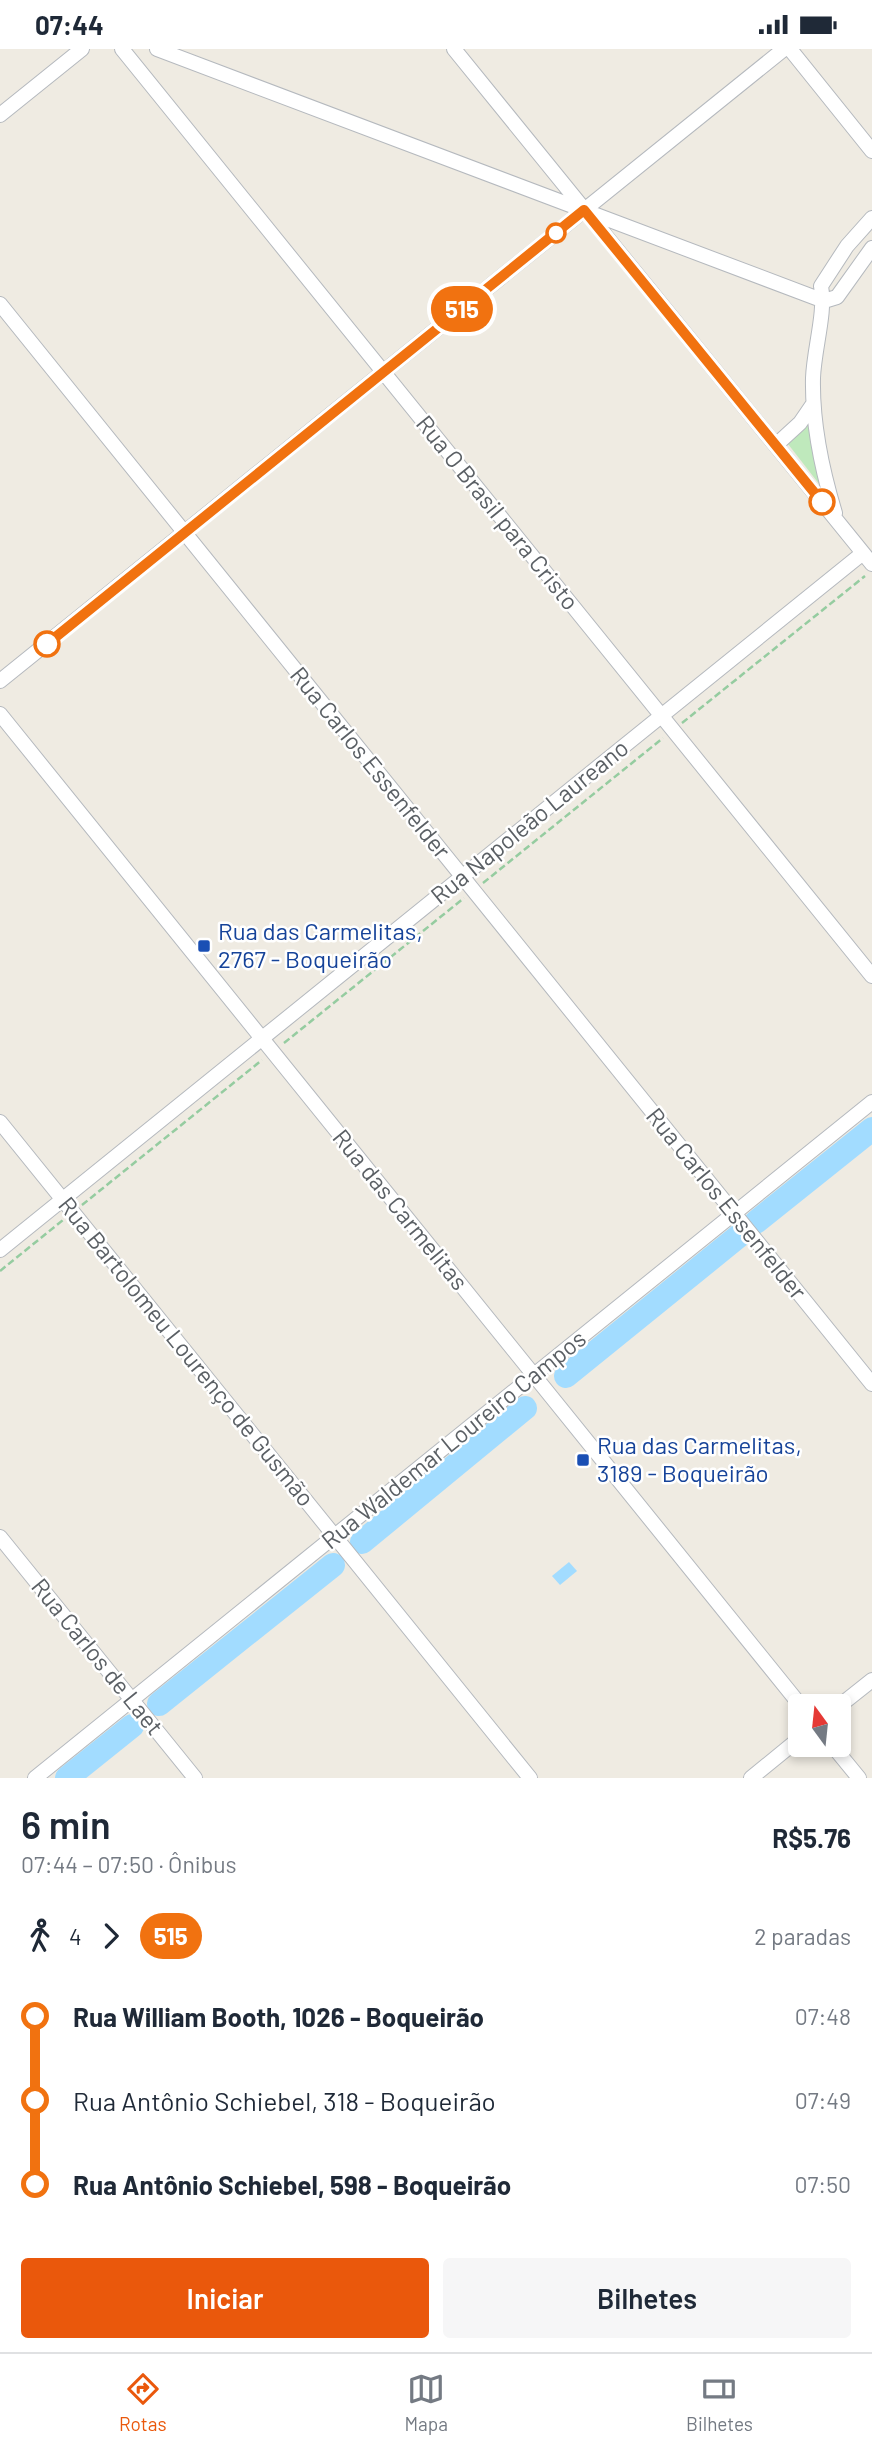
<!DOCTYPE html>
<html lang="pt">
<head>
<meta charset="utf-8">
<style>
  :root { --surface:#fff; --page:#f6f6f7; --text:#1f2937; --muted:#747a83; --line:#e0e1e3; --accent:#ea580c }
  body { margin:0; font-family:Barlow,sans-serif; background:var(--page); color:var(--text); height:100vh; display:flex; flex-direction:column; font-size:26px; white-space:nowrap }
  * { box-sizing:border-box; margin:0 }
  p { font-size:23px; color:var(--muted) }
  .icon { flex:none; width:38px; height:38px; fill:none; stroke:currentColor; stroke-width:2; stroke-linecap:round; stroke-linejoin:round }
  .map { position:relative; height:1729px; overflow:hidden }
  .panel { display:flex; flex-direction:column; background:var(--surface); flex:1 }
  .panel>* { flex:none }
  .badge { padding:0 14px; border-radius:23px; font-size:24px; line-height:46px }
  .needle { width:46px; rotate:345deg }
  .tools { position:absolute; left:788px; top:1645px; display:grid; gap:14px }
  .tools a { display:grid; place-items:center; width:63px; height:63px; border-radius:7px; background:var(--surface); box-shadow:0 4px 10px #0003; font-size:35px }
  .map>.badge { position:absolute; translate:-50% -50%; box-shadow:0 0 0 4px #fff }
  .legs { display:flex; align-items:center; gap:10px; height:77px; padding:0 21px; font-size:23px }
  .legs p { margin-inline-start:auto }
  .head { display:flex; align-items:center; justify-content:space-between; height:119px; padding:0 21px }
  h1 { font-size:38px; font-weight:600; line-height:52px }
  .primary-button { display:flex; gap:14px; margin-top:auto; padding:14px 21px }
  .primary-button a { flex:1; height:80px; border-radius:7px; background:var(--accent); color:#fff; font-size:28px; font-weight:600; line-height:80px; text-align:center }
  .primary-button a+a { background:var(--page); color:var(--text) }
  ul { padding:0 21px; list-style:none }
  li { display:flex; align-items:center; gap:24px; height:84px; font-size:26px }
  li i { display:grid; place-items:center; width:10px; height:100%; margin:0 9px; background:currentColor }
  li i::after { content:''; width:18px; height:18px; margin:-9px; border:5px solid; border-radius:50%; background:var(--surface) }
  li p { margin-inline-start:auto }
  li:first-child i { background:linear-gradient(#0000 50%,currentColor 0) }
  li:last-child i { background:linear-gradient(currentColor 50%,#0000 0) }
  .status { display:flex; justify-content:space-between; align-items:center; height:49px; padding:0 35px; background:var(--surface); direction:ltr }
  .status svg { height:19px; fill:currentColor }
  .dock { display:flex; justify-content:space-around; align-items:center; height:98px; border-top:2px solid var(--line); background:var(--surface); font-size:19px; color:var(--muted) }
  .dock a { display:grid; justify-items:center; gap:4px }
  .dock .current { color:var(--accent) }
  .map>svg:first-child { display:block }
</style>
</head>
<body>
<div class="status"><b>07:44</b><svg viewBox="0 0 49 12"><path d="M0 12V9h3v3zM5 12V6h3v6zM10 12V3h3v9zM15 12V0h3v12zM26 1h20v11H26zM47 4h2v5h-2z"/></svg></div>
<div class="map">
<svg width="872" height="1729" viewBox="0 0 872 1729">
  <rect width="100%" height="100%" fill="#efebe2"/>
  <path fill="#bfe9bc" d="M808,373L823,440L788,395Z"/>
  <path fill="#a2dcff" d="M569,1513L577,1522L560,1536L552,1527Z"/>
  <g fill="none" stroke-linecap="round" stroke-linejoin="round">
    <path stroke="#a2dcff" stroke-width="24" d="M756,1173L872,1080
      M566,1327L740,1186
      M362,1493L525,1359
      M159,1655L333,1516
      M67,1729L132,1677"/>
    <defs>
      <path id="minor" d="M122,0L872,927
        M157,0L824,252
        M454,0L872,515
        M790,0L872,102
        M0,66L82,0
        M824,252L837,248L872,199
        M0,255L872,1335
        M776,396L800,374L813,355
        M835,464C822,421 812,374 813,329C814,300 826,263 821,237L847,197L872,169
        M0,632L784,0
        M0,665L801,1657
        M0,1073L530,1729
        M0,1201L863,504
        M0,1488L195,1729
        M838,1658L872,1631
        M832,1696L859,1729
        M35,1729L872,1053
        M751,1729L800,1689"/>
    </defs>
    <use href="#minor" stroke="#b5b9be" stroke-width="16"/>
    <path stroke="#95cca0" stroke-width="2.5" stroke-dasharray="7 3.5" stroke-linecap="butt" d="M682,674L865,527
      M483,834L663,689
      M284,994L464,849
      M82,1156L262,1011
      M0,1222L63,1171"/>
    <use href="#minor" stroke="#fff" stroke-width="14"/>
  </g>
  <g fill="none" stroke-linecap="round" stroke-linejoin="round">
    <defs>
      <path id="line-1" d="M47,595L584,161L822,453"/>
    </defs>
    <use href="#line-1" stroke="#fff" stroke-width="16"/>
    <use href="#line-1" stroke="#f17210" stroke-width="10"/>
  </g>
  <g fill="#fff" stroke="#f17210" stroke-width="3.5">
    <circle cx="556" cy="184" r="9"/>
    <circle cx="822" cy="453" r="12"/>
    <circle cx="47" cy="595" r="12"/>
  </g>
  <g fill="#1a4fb4" stroke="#fff" stroke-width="2.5">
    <rect x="197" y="890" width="14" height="14" rx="3.5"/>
    <rect x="576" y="1404" width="14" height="14" rx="3.5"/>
  </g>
  <g text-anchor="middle" stroke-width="5" stroke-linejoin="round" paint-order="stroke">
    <g font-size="24" fill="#5b6065" stroke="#fff">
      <text transform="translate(497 464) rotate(51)" y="8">Rua O Brasil para Cristo</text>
      <text transform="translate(370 714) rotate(51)" y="8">Rua Carlos Essenfelder</text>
      <text transform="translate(530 773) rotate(-39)" y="8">Rua Napoleão Laureano</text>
      <text transform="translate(726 1155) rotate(51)" y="8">Rua Carlos Essenfelder</text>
      <text transform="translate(400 1161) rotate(51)" y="8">Rua das Carmelitas</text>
      <text transform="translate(186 1303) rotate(51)" y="8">Rua Bartolomeu Lourenço de Gusmão</text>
      <text transform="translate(454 1391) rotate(-39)" y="8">Rua Waldemar Loureiro Campos</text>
      <text transform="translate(97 1608) rotate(51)" y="8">Rua Carlos de Laet</text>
    </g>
    <g font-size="24" fill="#164399" stroke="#fff" text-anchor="start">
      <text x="218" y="891">Rua das Carmelitas,<tspan x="218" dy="28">2767 - Boqueirão</tspan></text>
      <text x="597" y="1405">Rua das Carmelitas,<tspan x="597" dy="28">3189 - Boqueirão</tspan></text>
    </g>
  </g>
</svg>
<div class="tools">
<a><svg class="needle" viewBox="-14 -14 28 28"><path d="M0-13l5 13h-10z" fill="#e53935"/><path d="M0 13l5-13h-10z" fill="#747a83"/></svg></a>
</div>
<b class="badge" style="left:462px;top:260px;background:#f17210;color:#fff">515</b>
</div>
<section class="panel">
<div class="head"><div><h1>6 min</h1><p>07:44 – 07:50 · Ônibus</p></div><b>R$5.76</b></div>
<div class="legs"><svg class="icon" aria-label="walk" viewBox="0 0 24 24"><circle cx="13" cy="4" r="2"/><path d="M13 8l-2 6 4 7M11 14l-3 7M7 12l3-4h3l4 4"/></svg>4<svg class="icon" aria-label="forward" viewBox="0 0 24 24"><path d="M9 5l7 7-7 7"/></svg><b class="badge" style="background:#f17210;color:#fff">515</b><p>2 paradas</p></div>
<ul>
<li><i style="color:#f17210"></i><b>Rua William Booth, 1026 - Boqueirão</b><p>07:48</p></li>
<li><i style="color:#f17210"></i><span>Rua Antônio Schiebel, 318 - Boqueirão</span><p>07:49</p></li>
<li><i style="color:#f17210"></i><b>Rua Antônio Schiebel, 598 - Boqueirão</b><p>07:50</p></li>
</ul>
<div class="primary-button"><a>Iniciar</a><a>Bilhetes</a></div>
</section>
<nav class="dock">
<a class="current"><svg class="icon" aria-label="directions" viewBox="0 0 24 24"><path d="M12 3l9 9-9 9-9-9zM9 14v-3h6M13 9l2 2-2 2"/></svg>Rotas</a>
<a><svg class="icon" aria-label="map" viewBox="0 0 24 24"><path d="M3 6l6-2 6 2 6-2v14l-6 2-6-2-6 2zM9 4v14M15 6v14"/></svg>Mapa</a>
<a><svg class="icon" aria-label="tickets" viewBox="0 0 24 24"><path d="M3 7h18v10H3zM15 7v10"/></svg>Bilhetes</a>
</nav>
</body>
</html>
